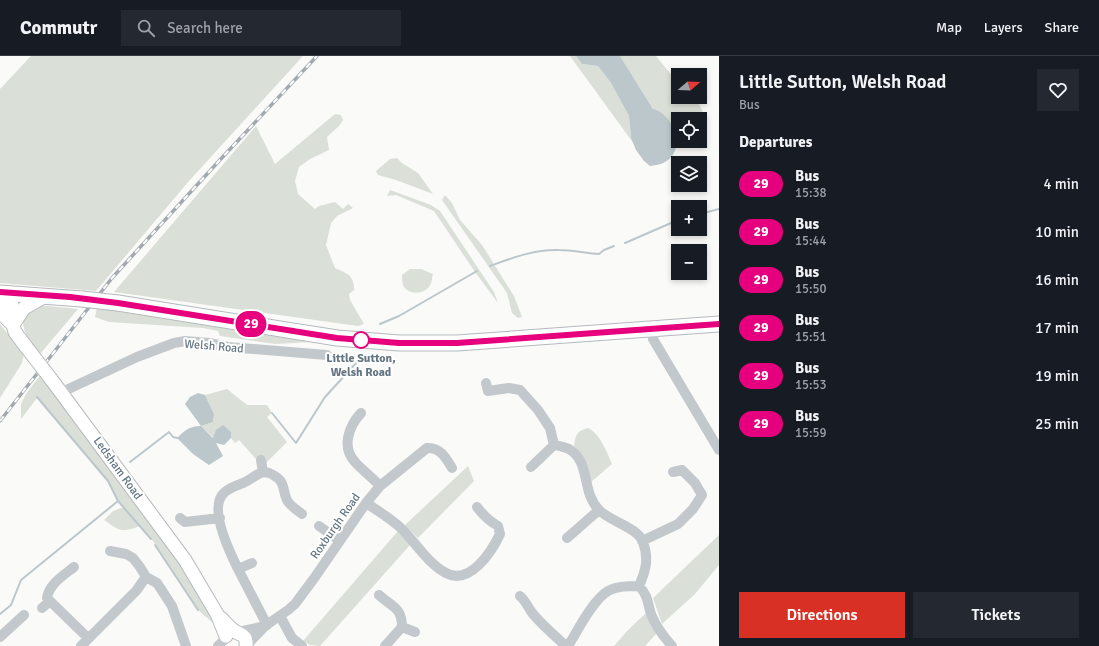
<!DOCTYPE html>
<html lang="en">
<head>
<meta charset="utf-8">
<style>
  :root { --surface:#171b24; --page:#242831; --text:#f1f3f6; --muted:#9ea1a6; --line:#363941; --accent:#d93025 }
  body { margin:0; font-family:Signika,sans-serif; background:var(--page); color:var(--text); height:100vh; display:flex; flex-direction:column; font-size:15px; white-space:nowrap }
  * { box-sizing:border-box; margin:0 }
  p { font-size:13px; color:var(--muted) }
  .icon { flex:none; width:22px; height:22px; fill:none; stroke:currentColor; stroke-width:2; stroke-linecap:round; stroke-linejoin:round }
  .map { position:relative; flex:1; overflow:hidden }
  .drawer { display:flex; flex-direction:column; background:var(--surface); width:380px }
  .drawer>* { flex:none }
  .badge { padding:0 8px; border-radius:13px; font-size:14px; line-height:26px }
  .needle { width:26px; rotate:71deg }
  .controls { position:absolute; left:671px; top:12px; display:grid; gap:8px }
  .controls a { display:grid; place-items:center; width:36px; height:36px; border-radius:0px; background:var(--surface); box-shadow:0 2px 6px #0003; font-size:20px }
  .map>.badge { position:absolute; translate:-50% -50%; box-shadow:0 0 0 2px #fff }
  h2 { padding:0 20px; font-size:15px; line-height:36px }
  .round { display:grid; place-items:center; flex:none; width:42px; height:42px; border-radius:0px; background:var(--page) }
  .summary { display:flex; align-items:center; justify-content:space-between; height:68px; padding:0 20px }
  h1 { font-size:19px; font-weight:600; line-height:30px }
  .action { display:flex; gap:8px; margin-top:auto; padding:8px 20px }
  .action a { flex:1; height:46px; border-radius:0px; background:var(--accent); color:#fff; font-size:16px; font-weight:600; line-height:46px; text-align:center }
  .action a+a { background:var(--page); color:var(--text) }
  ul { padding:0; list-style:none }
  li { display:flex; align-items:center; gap:12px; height:48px; padding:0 20px }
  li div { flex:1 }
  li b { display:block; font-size:15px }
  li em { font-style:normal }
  li .badge { min-width:44px; font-weight:700; text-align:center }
  header { display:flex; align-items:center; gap:24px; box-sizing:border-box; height:56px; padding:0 20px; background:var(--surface); border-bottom:1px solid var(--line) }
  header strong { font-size:19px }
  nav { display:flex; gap:22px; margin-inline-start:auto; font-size:14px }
  .search { width:280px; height:36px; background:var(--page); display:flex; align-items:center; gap:10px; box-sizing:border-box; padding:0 14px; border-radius:0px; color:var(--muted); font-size:15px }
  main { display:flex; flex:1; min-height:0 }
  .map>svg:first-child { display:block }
</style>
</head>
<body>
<header>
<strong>Commutr</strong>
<div class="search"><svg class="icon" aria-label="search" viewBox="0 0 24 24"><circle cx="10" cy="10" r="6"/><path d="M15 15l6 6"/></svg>Search here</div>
<nav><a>Map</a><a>Layers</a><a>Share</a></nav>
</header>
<main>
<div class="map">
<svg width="719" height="590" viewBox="0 0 719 590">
  <rect width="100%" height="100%" fill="#fafaf8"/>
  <path fill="#dadfd7" d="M31,0H303L189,125L96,235L0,227V33Z
    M570,0H576L582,8L598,10L611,27L629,60L631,82L634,88Z
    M620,0H656L678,27V41H692C707,55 703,59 700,78V63H678V83L676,82L674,76L653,53Z
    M335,58L341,59L343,64L339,70L327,81L329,94L310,103L299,111L295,125L298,138L315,153L319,150L335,146L343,153L348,148L353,152L337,160L331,167L326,189L335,212C348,218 354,219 354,234L349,238L350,244L364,268L358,270L114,236L256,70L275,108Z
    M397,102L402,107L418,117L433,138L396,124L378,119L376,115L390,103Z
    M390,134L431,149L440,155L494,236L498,247L475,216L434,155L396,139L387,140Z
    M445,139L452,147L460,164L482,189L514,240L522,261L518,262L512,257L507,237L442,144Z
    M410,213H421L433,218C432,221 432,225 431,227C427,239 408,240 403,229C402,226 402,222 402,219Z
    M38,249L78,253L40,298C31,286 20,275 24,259Z
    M97,252L310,286L275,288L220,280L218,275L203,272L109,266L95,261Z
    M0,268L24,298L22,307L0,342Z
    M41,318L174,497L211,558L212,566L198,554L149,479L140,470C121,477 120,475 104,464L113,455L124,451L118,445L108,425L37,342L21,363V348L26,338Z
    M227,333L247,349H267L272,357L267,361L287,386L266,407V402L256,403L239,384L235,387L231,382V376L214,382L201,370L213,366L214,358L205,339Z
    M588,372C600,378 607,396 612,408L591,426L578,394L574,390C575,379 577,375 588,372Z
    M468,410L474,425L418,482L405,469Z
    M398,475L410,489L320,590L310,589L303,585Z
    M719,479V509L695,538L662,568L653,542Z
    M646,557L657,577L645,590H614L628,574Z"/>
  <path fill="#bbc7cb" d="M576,0H620L653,53C674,58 688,96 663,107C659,109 654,109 650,110L644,105L636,94L631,82L629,60L611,27L598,10L582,8Z
    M198,337L205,339L214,358L213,366L201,370L213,382L216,374L223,369L231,376V382L224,389L216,387L223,400L209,409L193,398L177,382C185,374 190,370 201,370L185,348L190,341Z"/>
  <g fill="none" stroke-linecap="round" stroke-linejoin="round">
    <path stroke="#bbc7cb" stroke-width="2" d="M700,158L719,153
      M625,187L678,164
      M490,210C512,202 535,193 559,194C572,194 586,197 599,198L604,194L614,190
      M380,268L399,260L477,215
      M37,341L108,425L118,445
      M272,357L296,387L325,341L358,305
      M130,406L169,376L173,381L177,382
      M155,489L198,554
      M0,558L11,549L21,524L118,445L151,483"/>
    <defs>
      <path id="major" d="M11,237L13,269L15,276L27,292
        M0,249L2,258L13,269
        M13,269L24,252L45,240
        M51,323L185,504L217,558L226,580
        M221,562C225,566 229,571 233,574C240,580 247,577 246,590"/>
      <path id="highway" d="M0,237L82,243
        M118,247L337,282L399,287H457L719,268"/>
    </defs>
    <use href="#major" stroke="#b5babe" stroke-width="15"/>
    <use href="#highway" stroke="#b4b9bd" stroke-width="17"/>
    <path stroke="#c3c8cc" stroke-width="10" d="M654,272L653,283L719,394
      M486,327L488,335L509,332L520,334L538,354L550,372L554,389C559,390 565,391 569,393C591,406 581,436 599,454C611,466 637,471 643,486C649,503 646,514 639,530
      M62,336L137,301L174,287L185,285L209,287L228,291L327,299
      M361,357C349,370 341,391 355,406C362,414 372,421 380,430
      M261,404L263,416
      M531,411L554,389
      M366,447C378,455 392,463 403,474C416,488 429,508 446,517C470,530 492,495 500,478L498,470C489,465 483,459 477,451
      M180,462L185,466L220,462
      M319,470L339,484
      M567,482L599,454
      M642,485L678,468L693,453L702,439L695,427L682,414L673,416
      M110,495L126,498L133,502L140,511L146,521L157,527L172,550L186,590
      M252,507L238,513L267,569
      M238,513C230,497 207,450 225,436C232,430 240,429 247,425C255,421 260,414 269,417C287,425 281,431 287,444C289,449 297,454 302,458
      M379,539C392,551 402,551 402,571
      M520,540C526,545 528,552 533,558C543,570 555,580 566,590
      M50,545L88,582
      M42,552L50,545L47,542C49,528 64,519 74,511
      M280,560L292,582L302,590
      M238,576L265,570
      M0,581L24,559
      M81,590L136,535L146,521
      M218,590L224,584
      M246,590L265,570L288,554L295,548L315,521L366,447L380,430L427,392C440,391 446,402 452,412
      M385,590L402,571L415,576
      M568,590C578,574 593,544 608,535C617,530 628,530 639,530C649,541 647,546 651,558C656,571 663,580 672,590"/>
    <use href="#major" stroke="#fff" stroke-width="13"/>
    <use href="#highway" stroke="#fff" stroke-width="15"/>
    <defs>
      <path id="rail" d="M0,365L112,222L218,106L317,0"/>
    </defs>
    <use href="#rail" stroke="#a2aab0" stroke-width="3.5"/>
    <use href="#rail" stroke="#fff" stroke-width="2" stroke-dasharray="6" stroke-linecap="butt"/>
    <defs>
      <path id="major-bridge" d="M27,292L51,323"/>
      <path id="highway-bridge" d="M82,243L118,247"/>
    </defs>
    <use href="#major-bridge" stroke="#b5babe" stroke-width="15" stroke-linecap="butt"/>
    <use href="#highway-bridge" stroke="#b4b9bd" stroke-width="17" stroke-linecap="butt"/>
    <use href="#major-bridge" stroke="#fff" stroke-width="13"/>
    <use href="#highway-bridge" stroke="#fff" stroke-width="15"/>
  </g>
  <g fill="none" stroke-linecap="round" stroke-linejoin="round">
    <defs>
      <path id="line" d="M0,236L70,241L118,247L337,282L399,287H457L719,268"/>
    </defs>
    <use href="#line" stroke="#fff" stroke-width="9"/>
    <use href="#line" stroke="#e6007e" stroke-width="6"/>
  </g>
  <circle fill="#fff" stroke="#e6007e" stroke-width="2" cx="361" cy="284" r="8"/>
  <g text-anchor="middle" stroke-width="4" stroke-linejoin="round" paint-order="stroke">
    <g font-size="12" fill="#657683" stroke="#fff">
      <text transform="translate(214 290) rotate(5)" y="4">Welsh Road</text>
      <text transform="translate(118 412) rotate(54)" y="4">Ledsham Road</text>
      <text transform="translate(335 470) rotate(-55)" y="4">Roxburgh Road</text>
    </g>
    <g font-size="12" font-weight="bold" fill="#657683" stroke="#fff">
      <text x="361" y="306">Little Sutton,<tspan x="361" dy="14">Welsh Road</tspan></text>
    </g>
  </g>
</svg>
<div class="controls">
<a><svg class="needle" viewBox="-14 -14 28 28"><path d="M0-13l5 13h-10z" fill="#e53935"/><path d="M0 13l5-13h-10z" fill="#9ea1a6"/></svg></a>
<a><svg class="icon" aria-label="locate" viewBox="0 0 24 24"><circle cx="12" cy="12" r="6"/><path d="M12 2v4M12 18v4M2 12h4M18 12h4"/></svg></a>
<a><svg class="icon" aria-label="layers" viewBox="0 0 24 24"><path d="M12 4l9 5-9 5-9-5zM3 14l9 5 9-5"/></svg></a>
<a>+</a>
<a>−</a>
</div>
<b class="badge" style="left:251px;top:268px;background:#e6007e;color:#fff">29</b>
</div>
<section class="drawer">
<div class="summary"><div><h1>Little Sutton, Welsh Road</h1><p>Bus</p></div><a class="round"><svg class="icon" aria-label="heart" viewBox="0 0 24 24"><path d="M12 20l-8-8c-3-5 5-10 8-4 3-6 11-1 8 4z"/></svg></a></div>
<h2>Departures</h2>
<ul>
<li><span class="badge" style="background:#e6007e;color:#fff">29</span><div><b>Bus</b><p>15:38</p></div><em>4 min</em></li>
<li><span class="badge" style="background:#e6007e;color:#fff">29</span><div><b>Bus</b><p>15:44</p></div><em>10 min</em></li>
<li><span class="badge" style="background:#e6007e;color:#fff">29</span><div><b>Bus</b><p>15:50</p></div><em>16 min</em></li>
<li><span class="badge" style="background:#e6007e;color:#fff">29</span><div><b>Bus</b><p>15:51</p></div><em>17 min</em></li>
<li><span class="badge" style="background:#e6007e;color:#fff">29</span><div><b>Bus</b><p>15:53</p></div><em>19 min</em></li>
<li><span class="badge" style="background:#e6007e;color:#fff">29</span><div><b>Bus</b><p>15:59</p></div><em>25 min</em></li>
</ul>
<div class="action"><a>Directions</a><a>Tickets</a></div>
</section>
</main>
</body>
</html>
